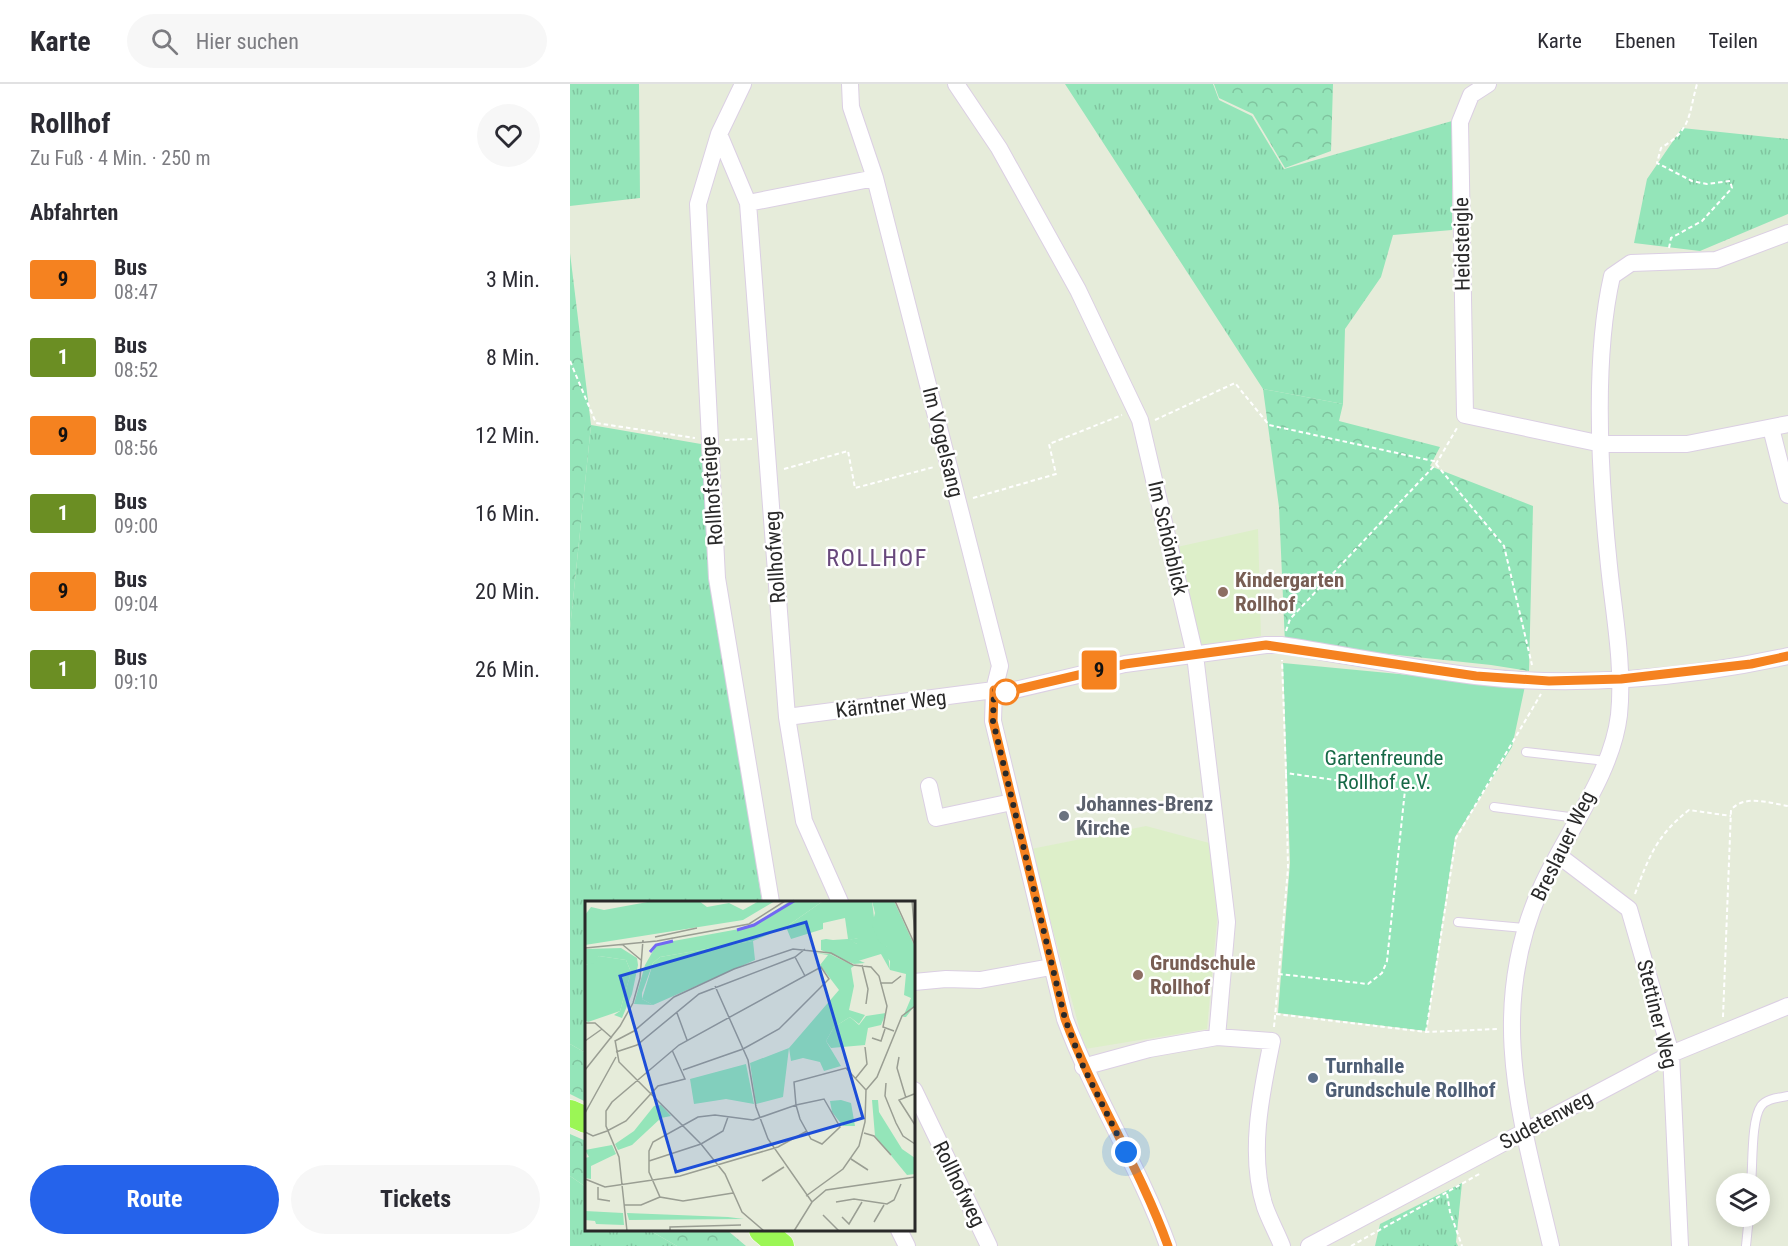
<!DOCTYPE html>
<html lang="de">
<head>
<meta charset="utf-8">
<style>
  :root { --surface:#fff; --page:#f7f7f7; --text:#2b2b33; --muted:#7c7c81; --line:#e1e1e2; --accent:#2563eb }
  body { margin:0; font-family:"Roboto Condensed",sans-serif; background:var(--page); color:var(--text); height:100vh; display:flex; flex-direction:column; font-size:22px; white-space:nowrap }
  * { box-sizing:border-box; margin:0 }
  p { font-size:20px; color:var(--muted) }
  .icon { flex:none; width:33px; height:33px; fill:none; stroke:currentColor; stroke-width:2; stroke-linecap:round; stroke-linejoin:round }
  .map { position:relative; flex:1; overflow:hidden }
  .side { display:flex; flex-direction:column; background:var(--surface); width:570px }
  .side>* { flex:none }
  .badge { padding:0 12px; border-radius:4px; font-size:21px; line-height:39px }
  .buttons { position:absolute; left:1146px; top:1089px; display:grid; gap:12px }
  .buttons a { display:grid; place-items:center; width:54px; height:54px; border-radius:50%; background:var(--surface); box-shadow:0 3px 15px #0003; font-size:30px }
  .you { position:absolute; width:30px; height:30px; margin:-15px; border:4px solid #fff; border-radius:50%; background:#1a73e8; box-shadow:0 0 0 9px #1a73e833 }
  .map>.badge { position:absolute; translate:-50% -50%; box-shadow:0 0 0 3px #fff }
  h2 { padding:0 30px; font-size:22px; line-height:54px }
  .round { display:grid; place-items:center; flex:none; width:63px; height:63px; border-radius:32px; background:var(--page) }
  .headline { display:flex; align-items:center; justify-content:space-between; height:102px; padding:0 30px }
  h1 { font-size:28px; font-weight:700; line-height:45px }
  .primary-button { display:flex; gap:12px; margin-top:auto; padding:12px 30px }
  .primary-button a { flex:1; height:69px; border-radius:36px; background:var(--accent); color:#fff; font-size:24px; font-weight:700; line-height:69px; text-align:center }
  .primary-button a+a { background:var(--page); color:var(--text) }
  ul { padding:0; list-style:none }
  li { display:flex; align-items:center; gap:18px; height:78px; padding:0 30px }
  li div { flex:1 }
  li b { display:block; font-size:22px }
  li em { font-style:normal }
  li .badge { min-width:66px; font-weight:700; text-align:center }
  header { display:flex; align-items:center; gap:36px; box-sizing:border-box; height:84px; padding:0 30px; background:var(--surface); border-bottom:2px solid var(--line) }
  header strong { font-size:28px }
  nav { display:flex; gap:33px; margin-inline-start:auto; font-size:21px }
  .search { width:420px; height:54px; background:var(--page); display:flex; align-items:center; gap:15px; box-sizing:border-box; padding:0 21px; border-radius:33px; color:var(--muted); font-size:22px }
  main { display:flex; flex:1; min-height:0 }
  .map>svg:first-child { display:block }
</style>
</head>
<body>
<header>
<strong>Karte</strong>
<div class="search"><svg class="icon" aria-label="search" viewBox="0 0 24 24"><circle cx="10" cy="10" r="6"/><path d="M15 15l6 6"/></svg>Hier suchen</div>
<nav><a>Karte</a><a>Ebenen</a><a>Teilen</a></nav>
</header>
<main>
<section class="side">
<div class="headline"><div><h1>Rollhof</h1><p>Zu Fuß · 4 Min. · 250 m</p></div><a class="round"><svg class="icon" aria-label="heart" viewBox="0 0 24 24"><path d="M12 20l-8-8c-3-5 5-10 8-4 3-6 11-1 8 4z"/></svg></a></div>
<h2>Abfahrten</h2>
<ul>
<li><span class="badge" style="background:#f58220;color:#111">9</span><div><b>Bus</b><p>08:47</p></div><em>3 Min.</em></li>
<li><span class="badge" style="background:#6b8e23;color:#fff">1</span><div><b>Bus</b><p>08:52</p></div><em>8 Min.</em></li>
<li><span class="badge" style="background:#f58220;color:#111">9</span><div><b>Bus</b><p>08:56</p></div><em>12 Min.</em></li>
<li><span class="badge" style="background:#6b8e23;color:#fff">1</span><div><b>Bus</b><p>09:00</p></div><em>16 Min.</em></li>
<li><span class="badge" style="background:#f58220;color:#111">9</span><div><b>Bus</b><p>09:04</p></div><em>20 Min.</em></li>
<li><span class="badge" style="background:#6b8e23;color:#fff">1</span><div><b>Bus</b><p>09:10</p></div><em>26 Min.</em></li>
</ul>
<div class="primary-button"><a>Route</a><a>Tickets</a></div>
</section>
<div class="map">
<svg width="1218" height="1162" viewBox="0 0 1218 1162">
  <defs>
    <pattern id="grass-tufts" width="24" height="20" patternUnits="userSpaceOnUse" patternTransform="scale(1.5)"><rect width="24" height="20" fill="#94e5b9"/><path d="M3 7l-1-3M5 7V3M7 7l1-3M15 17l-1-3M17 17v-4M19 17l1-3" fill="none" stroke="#80c49f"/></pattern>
    <pattern id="forest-crowns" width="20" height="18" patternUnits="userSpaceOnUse" patternTransform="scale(1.5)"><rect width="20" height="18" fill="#94e5b9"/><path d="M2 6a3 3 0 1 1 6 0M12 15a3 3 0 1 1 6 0" fill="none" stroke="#80c49f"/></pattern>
  </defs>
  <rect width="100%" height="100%" fill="#e6ecda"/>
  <path fill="#ddefc9" d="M688,445L691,552L627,562L607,463Z
    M576,742L643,760L647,836L637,945L515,965L461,765Z"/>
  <path fill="url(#grass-tufts)" d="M0,0H69L70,114L0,122Z
    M495,0H643L649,16L682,32L714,85L882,37V146L823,151L811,193L775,245L773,320L693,305Z
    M1112,44L1218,55V130L1130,167L1064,159L1077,95Z
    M21,341L131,360L139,468L192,818H16V969L0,960V545Z
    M0,1092L16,1103V1146H79L107,1162H0Z
    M892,1099L886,1158L888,1162H805L810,1140Z"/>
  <path fill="url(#forest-crowns)" d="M644,0H763L761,67L715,84L683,30L649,14Z
    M0,169L21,341L0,545Z
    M693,305L773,320L769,337L870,363L860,382L963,422L959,587L921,581L715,559L709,423Z
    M0,960L16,969V1018L0,1010Z
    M0,1050L16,1057V1103L0,1092Z
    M79,1146H157L176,1162H107Z"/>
  <path fill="#94e5b9" d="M713,579L955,602L942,663L885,753L856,947L708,929L720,779Z"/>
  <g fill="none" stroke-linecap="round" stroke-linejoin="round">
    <defs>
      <path id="service" d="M956,668L1036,677
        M924,723L1007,734
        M888,838L954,844
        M1181,1100C1183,1081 1181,1036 1191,1022C1197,1014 1209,1014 1218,1012
        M1176,1162L1179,1132"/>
      <path id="minor" d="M173,0L149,50L128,120L147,494L201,818
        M280,0L281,23L305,94L430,582L424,606L423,637L495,935C524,1013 570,1084 598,1162
        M386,0L429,64L508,206L570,336L625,571L657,838L647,953
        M918,0L901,11L890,38L895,331L1032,360H1117L1218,340
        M149,50L178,119L217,633L234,737L270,818
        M178,119L305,94
        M1201,344L1218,411
        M217,633L424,606L436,608L555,580L696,561H711C775,571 840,584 905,592C1005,604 1119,594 1218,572
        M359,702L366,734L442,718
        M988,771L1059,825L1101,970L1110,1162
        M344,898L376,895L410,896L481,883
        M513,983L579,965L647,953L702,957C691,1010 678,1071 695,1123C700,1137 707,1149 712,1162
        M344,1006L419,1162
        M329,1146L337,1162
        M739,1162L1101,970L1218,922
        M981,1162C952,1037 915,929 971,804C995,750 1042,691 1049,631C1054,582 1044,531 1039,482C1030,396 1023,275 1042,192L1061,179L1146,176L1218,149"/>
      <path id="primary" d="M0,1029L16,1036
        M192,1146L211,1162"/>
    </defs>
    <use href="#service" stroke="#dbcfe3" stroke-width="10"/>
    <use href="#minor" stroke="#dbcfe3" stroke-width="18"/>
    <use href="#primary" stroke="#fff" stroke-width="27"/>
    <path stroke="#fff" stroke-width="2" stroke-dasharray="4.5 3" stroke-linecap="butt" d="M1099,164L1101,154L1132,137L1162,104L1160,97L1137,100L1122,97L1087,79L1091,64C1122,45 1118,32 1127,0
      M0,277L26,339L125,354
      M585,336L665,299L699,341L868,378
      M155,356L182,355
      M866,380L934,462L962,581
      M214,385L278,367L285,404L364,383
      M403,414L486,390L479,360L552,331
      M716,547L720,535L866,380L887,344
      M1065,810C1079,772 1087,751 1119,726L1161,732
      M709,889L718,784L716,689
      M706,930L856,948L927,945
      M1153,933L1161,726C1174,710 1200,719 1218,722
      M704,943L709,890L798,900L812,889L817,877L835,706L716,689L712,576
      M856,948L886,754L971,610
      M877,1110L880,1128L892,1162
      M781,1162L911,1089"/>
    <use href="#service" stroke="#fff" stroke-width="8"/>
    <use href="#minor" stroke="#fff" stroke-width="16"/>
    <use href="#primary" stroke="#9bf655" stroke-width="26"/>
  </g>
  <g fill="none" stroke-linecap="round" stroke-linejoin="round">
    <defs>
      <path id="line" d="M598,1162C570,1084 524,1013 495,935L423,637L424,606L436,608L555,580L696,561L906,592L979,597L1051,595L1181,580L1218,572"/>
    </defs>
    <use href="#line" stroke="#fff" stroke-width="14"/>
    <use href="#line" stroke="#f58220" stroke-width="9"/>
    <path stroke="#292929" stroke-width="6" stroke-dasharray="0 10.8" d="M436,608L424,606L423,637L495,935L513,982L556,1068"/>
  </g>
  <g fill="#8d6e63" stroke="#fff" stroke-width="2">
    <circle cx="653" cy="508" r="6"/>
    <circle cx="568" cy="891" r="6"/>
  </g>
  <circle fill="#fff" stroke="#f58220" stroke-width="3" cx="436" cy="608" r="12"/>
  <circle fill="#6b7280" stroke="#fff" stroke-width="2" cx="494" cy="732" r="6"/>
  <circle fill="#5c6f8a" stroke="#fff" stroke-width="2" cx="743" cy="994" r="6"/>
  <g text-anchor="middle" stroke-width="5" stroke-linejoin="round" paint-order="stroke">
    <g font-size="21" fill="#292929" stroke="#fff">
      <text transform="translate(892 160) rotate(-91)" y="7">Heidsteigle</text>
      <text transform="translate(373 358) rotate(76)" y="7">Im Vogelsang</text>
      <text transform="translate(142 407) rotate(-94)" y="7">Rollhofsteige</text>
      <text transform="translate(598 454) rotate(77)" y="7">Im Schönblick</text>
      <text transform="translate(205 473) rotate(-94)" y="7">Rollhofweg</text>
      <text transform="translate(321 620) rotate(-7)" y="7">Kärntner Weg</text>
      <text transform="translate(993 762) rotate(-64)" y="7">Breslauer Weg</text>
      <text transform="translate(1087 930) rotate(76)" y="7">Stettiner Weg</text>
      <text transform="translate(976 1036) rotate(-28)" y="7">Sudetenweg</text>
      <text transform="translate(389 1100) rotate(64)" y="7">Rollhofweg</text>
    </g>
    <g font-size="21" font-weight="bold" fill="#785e54" stroke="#fff" text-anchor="start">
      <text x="665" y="503">Kindergarten<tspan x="665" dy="24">Rollhof</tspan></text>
      <text x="580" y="886">Grundschule<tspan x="580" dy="24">Rollhof</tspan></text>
    </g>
    <g font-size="21" fill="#176947" stroke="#fff">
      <text x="814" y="681">Gartenfreunde<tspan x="814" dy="24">Rollhof e.V.</tspan></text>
    </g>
    <g font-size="21" font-weight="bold" fill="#5b616d" stroke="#fff" text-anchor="start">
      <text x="506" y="727">Johannes-Brenz<tspan x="506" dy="24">Kirche</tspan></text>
    </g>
    <g font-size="21" font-weight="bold" fill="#4e5e75" stroke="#fff" text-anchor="start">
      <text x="755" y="989">Turnhalle<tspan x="755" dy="24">Grundschule Rollhof</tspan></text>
    </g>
    <g font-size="24" letter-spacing="1.5" fill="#68487c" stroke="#fff">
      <text x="307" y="482">ROLLHOF</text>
    </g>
  </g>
  <g transform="translate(15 817)">
    <rect width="330" height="330" fill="#e6ecda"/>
    <path d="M238,0H287L290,25L302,46L305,69L296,53L273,60V37L265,39L272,43V48H248V39L263,38L260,17L238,22V28L206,38L201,26ZM168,40L170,59L68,104L57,98L68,62L75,56ZM230,52L245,53L269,65L266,67L269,85L264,109L280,114L274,123L265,116L249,126L241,140L256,165L239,170L235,161L218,157L206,160L204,147L254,89L235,64L243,54ZM14,55L41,59L46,71L35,110L3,121L0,119V65ZM256,199L266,202L270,225H258L247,211L245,200ZM76,204L86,215L76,217L47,244L33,249L30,243L49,230L69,205ZM27,244L31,253L6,265V278L0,277V257L4,256L0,249ZM0,310L38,312L39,324L11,323L10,320L0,319ZM42,312L143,316L159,318L44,319Z" fill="#94e5b9"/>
    <path d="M68,0H114L122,6L144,2L158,9L174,0H190L158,19L0,44V14L6,6L19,9ZM205,0H238L201,26L168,40L75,56L68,62L57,92V98L68,104L49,103L60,64L72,43L165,26ZM287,0H309L330,46V104L321,116H318L326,97L319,94L321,73L305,69V60L299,53L302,46L294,41L287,24L290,12ZM273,37V59L280,62L269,63L236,49V39L241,38L248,39V48H272V43L263,39ZM36,47L52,57L53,64L47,93L37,117L29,114L35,110L46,71L41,59L14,55L9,62L0,64V48ZM301,112L296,124L283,127L280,144L246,147L241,140L249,126L265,116L274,124L281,115ZM204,147L198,196L171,203L165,162ZM287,199H293L294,211L317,248L330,257V273L322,274L290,235Z" fill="#94e5b9"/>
    <path d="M161,163L169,203L141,198L109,203L105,178Z" fill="#94e5b9"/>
    <path fill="none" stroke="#7168f3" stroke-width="3" d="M152,29L169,24L209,0M65,51L71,44L88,40"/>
    <path fill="none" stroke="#9a9e93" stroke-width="1.5" d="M310,0L330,44M327,0L330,34M70,36L112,27M38,44L56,59M0,47L72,40L164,23L200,0M210,56L220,75M277,64L283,88L281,103M295,82H307L316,75M130,85L163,159L171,206L183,238L227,301M92,112L102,139M0,122H10L27,137M287,137L296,140L300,128M30,139L34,161L116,243L140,273L157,311L179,330M0,140L17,128M30,140L49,130L89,96L149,68L208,48L246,52L268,64L286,66L294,75L302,105L298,126L309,130M31,151L52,144L114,93L210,56L220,48M314,156L312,167L321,197M330,167V194M0,169L35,125L48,102L55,77L58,39M270,178L282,163L280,146M301,182L300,195L311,222L318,235L330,243M329,193L314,199L330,224M0,212L31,156M0,231L8,235L22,230L41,220L73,185L100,178L87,149M279,232L289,235L306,254M266,258L283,269M64,260L116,243L138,230L143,216M0,278L20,286L95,275L193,246L222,230M177,280L199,266M13,286V298L25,300M148,292L98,300L75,296L64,271V250L68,241L113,216L130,214L168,219L211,204L239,198L255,226L237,243L226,238L215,218L211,204L209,181L261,167L281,189M221,295L258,268L274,245L280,221L281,189L292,176L317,115L330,105M251,301L269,298L302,303L309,299L316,283M39,304H56L75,296M238,314L254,330M257,316L264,323L277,301M289,321L299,304M42,330L34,256L21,225V210L27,201L94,144L236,66L244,78L194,128L158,148L98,169M85,330V326L156,324M209,330L227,301L241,289L330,276"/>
    <path fill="#1d4ed8" fill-opacity="0.15" stroke="#1d4ed8" stroke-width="3" d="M221,21L278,217L91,271L35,75Z"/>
    <rect width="330" height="330" fill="none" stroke="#292929" stroke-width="3"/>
  </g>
</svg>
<div class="buttons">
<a><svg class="icon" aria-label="layers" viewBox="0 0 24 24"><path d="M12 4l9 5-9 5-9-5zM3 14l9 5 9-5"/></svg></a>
</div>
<div class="you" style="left:556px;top:1068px"></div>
<b class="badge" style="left:529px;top:586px;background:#f58220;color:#111">9</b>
</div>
</main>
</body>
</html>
